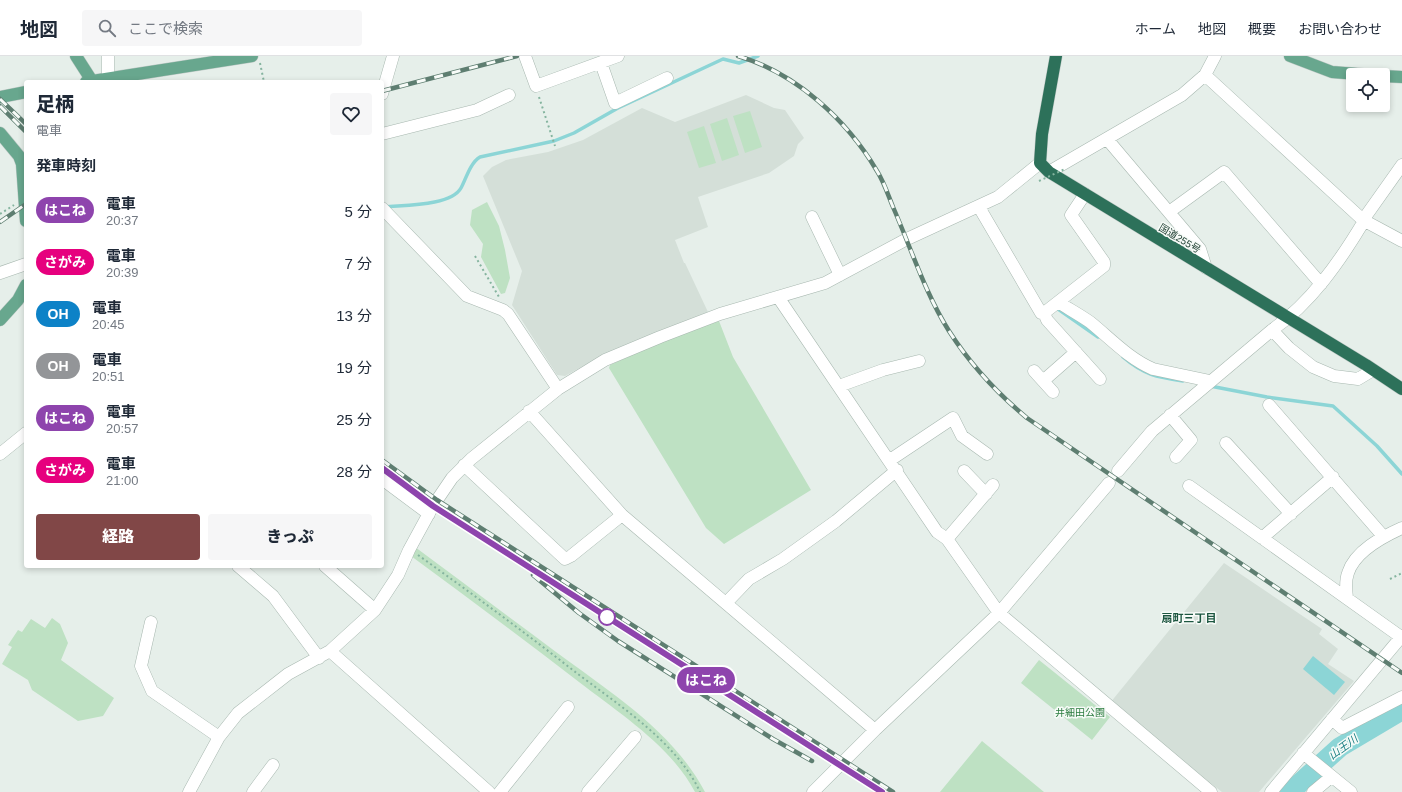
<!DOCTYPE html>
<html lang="ja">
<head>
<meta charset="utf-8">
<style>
  :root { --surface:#fff; --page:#f6f6f7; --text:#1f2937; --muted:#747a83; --line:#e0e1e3; --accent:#814747 }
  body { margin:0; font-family:Arial,"Noto Sans JP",sans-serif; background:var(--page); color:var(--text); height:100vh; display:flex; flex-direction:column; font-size:15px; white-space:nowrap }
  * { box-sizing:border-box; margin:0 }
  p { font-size:13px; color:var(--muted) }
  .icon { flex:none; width:22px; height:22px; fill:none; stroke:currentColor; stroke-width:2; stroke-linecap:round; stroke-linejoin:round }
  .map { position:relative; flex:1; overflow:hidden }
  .side { position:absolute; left:24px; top:24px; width:360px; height:488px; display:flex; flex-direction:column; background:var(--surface); border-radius:4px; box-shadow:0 2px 6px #0003 }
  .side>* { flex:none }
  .badge { padding:0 8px; border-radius:13px; font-size:14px; line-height:26px }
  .fabs { position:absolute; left:1346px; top:12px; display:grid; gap:8px }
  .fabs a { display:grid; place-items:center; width:44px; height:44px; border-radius:4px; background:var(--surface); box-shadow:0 2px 6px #0003; font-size:20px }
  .map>.badge { position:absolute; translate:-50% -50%; box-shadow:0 0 0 2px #fff }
  h2 { padding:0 12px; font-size:15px; line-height:36px }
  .round { display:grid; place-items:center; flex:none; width:42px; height:42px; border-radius:4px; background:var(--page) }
  .overview { display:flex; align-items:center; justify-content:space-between; height:68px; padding:0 12px }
  h1 { font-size:19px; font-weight:800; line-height:30px }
  .button { display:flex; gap:8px; margin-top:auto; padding:8px 12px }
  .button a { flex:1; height:46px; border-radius:4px; background:var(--accent); color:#fff; font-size:16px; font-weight:800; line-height:46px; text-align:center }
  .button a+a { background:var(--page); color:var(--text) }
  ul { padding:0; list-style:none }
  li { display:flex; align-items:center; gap:12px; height:52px; padding:0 12px }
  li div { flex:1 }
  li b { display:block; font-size:15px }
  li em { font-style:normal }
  li .badge { min-width:44px; font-weight:700; text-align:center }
  header { display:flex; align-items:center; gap:24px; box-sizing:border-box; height:56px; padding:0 20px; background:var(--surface); border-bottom:1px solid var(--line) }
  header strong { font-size:19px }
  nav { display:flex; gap:22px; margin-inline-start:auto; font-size:14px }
  .search { width:280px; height:36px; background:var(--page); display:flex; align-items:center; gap:10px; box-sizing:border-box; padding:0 14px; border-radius:4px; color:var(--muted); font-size:15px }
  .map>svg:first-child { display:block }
</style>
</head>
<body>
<header>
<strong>地図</strong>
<div class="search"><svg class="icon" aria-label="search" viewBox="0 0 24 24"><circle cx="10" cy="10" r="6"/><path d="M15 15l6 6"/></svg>ここで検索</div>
<nav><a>ホーム</a><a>地図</a><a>概要</a><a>お問い合わせ</a></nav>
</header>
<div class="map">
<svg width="1402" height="736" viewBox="0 0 1402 736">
  <rect width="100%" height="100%" fill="#e6efea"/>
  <path fill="#d4dfd8" d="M746,39L774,52L785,54L804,82L798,88L794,100L769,117L698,141L708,171L675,184L684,207H685L708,256L605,298L565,320L557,319L512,249L522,215L483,120L492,111L506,104L548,96L583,84L642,52L675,66Z
    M1224,507L1322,573L1319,578L1338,593L1328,608L1354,625L1259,736H1222L1110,647Z"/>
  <path fill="#bee1c3" d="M750,55L762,91L745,97L733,60Z
    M727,62L739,99L722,105L710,68Z
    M704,70L716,107L699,112L687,76Z
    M487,146L499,170L505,194L510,222L505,237L501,238L481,201L483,188L470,169L472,154Z
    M719,265L733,301L811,434L724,488L706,472L609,312L610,309L665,284Z
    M415,491C462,526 509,561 556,596C610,636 673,675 705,736H695C671,690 619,657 579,626C523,583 467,541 411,500Z
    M52,562L60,568L68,587L61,604L114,642L103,660L78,665L32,634L28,624L2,608L12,591L8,589L18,574L22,576L31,563L45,572Z
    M1039,604L1110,661L1092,684L1021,627Z
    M982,685L1044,736H940Z"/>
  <path fill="#8cd5d6" d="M1313,600L1345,626L1334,639L1303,613Z"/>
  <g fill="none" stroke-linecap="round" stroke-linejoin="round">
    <path stroke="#8cd5d6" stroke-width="3.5" d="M385,151C404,149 451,150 461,132C466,123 470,107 480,101L554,85L574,77L618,52L723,3L739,7L758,0
      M1058,253L1098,281
      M1123,301C1144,319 1157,321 1183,325
      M1210,330L1267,341L1333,350L1377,390L1402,418"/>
    <path stroke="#8cd5d6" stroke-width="20" d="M1290,736L1340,691L1402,654"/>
    <defs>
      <path id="minor" d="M108,0V22
        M525,0L536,30L618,0
        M601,7L615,47L667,22
        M1205,19L1363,164L1402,185
        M382,38L393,0
        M382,78L477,54L509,39
        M1107,83L1200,193L1206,212
        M1049,116L1182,39L1205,19L1215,0
        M979,151L1041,257H1044L1104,210V206L1071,159L1085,138
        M382,152L467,240L503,254L508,258L558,333
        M1169,156L1224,116L1321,228
        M812,161L840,219
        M1363,164L1402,109
        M0,217L26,208
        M778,241L937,476L947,483L999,557L1211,736
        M1058,246C1069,253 1080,259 1090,266C1111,283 1128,302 1153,313L1210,325
        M1044,257L1047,264L1100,323
        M1272,274L1289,292L1313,311L1334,320L1358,323L1373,314
        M1034,315L1053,336
        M1043,325L1076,296
        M839,330L883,314L919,305
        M1269,349L1383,480
        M529,355L622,459L875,674
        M1170,359L1191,384L1176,401
        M1226,387L1291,458
        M0,398L26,377
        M890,404L953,362L962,380L987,398
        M464,409L565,503L571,500L622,459
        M964,415L986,438
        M1118,415L1152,375L1272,274C1311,247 1340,205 1364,165
        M382,423L429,458
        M1189,430L1401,581
        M1262,482L1333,421
        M947,483L993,429
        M238,510L273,540L319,602
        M325,510L375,554
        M1347,542C1346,534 1345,525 1348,517C1355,495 1382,481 1402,472
        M726,547L749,523L783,503L836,465L897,414
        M151,566L141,610L152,635L219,681
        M330,595L489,736
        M1332,663L1342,672L1402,641
        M1303,697L1351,736
        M189,736L219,681L238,657L288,618L330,595L375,554L398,519L409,494L433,450L452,422L471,403L558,333L605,304L660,281L720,258L825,227L907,183L998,141L1040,107
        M253,736L273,709
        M500,736L568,651
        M588,736L635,681
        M813,736L875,674L999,557L1109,427
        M1271,736L1402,580
        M1313,736L1331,721"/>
      <path id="major" d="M76,0L92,25
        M1290,0L1332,16L1370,19
        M1383,20L1402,21
        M86,26L252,0
        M0,41L26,36
        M0,77L19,100L22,108L26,165
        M0,264L18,244L26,229"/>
      <path id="highway" d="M1056,0L1042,78L1040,107L1049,116L1366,309L1402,333"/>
    </defs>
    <use href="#minor" stroke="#a8b8b0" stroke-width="13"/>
    <use href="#major" stroke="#c1cac7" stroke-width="13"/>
    <use href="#highway" stroke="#c1cac7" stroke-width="13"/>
    <path stroke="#85b49f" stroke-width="2" stroke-dasharray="2 3" stroke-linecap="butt" d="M260,7L264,26
      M539,41L555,90
      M0,158L14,149
      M475,200L499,241
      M418,499C471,537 523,575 574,615C617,648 677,686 700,736
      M1390,523L1402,517"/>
    <use href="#minor" stroke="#fff" stroke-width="12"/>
    <use href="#major" stroke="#68a78e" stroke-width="12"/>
    <use href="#highway" stroke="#2d715a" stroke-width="12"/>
    <defs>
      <path id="rail" d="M738,0C796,17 847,64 877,115C884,126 888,139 893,151C911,192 925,237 949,275C970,308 997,337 1027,362L1402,617
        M382,35L517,0
        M0,43L26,68
        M0,50L26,76
        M0,166L26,148
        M382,404L437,444L893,736
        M382,412L433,450L579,543
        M533,519L579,557L618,585L773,683L812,705"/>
    </defs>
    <use href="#rail" stroke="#5e7e71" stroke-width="4.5"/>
    <use href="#rail" stroke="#f7fbf8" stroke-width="3" stroke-dasharray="9" stroke-linecap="butt"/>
    <path stroke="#85b49f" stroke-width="2" stroke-dasharray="2 3" stroke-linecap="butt" d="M1039,125L1065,113"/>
  </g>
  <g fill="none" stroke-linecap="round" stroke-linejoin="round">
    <defs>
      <path id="line" d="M382,412L433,450L882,736"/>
    </defs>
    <use href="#line" stroke="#fff" stroke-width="9"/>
    <use href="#line" stroke="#8e44ad" stroke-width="6"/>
  </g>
  <circle fill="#fff" stroke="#8e44ad" stroke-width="2" cx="607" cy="561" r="8"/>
  <g text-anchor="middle" stroke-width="3" stroke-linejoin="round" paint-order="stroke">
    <g font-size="10" fill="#234336" stroke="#f7fbf8">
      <text transform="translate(1180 182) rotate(31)" y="4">国道255号</text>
    </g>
    <g font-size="10" fill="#2b7c3f" stroke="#f7fbf8">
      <text x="1080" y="660">井細田公園</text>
    </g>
    <g font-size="11" font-weight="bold" fill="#1d5741" stroke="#f7fbf8">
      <text x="1189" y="566">扇町三丁目</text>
    </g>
    <g font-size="11" font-style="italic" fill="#197f83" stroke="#f7fbf8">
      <text transform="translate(1343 691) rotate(-36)" y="4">山王川</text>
    </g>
  </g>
</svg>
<div class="fabs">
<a><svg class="icon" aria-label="locate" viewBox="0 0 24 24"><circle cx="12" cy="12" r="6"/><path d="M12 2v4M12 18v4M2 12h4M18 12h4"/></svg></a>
</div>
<b class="badge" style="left:706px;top:624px;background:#8e44ad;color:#fff">はこね</b>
<section class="side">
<div class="overview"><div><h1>足柄</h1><p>電車</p></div><a class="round"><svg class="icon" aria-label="heart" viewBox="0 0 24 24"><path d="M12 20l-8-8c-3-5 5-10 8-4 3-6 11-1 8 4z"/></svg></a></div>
<h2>発車時刻</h2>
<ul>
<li><span class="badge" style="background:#8e44ad;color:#fff">はこね</span><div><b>電車</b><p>20:37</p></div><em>5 分</em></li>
<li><span class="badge" style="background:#e6007e;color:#fff">さがみ</span><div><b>電車</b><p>20:39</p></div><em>7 分</em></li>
<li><span class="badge" style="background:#0d82c7;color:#fff">OH</span><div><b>電車</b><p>20:45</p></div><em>13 分</em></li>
<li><span class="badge" style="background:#939598;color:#fff">OH</span><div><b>電車</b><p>20:51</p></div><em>19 分</em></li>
<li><span class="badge" style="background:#8e44ad;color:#fff">はこね</span><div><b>電車</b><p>20:57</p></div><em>25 分</em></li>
<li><span class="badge" style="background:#e6007e;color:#fff">さがみ</span><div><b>電車</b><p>21:00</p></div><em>28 分</em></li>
</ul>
<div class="button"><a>経路</a><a>きっぷ</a></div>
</section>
</div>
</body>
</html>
